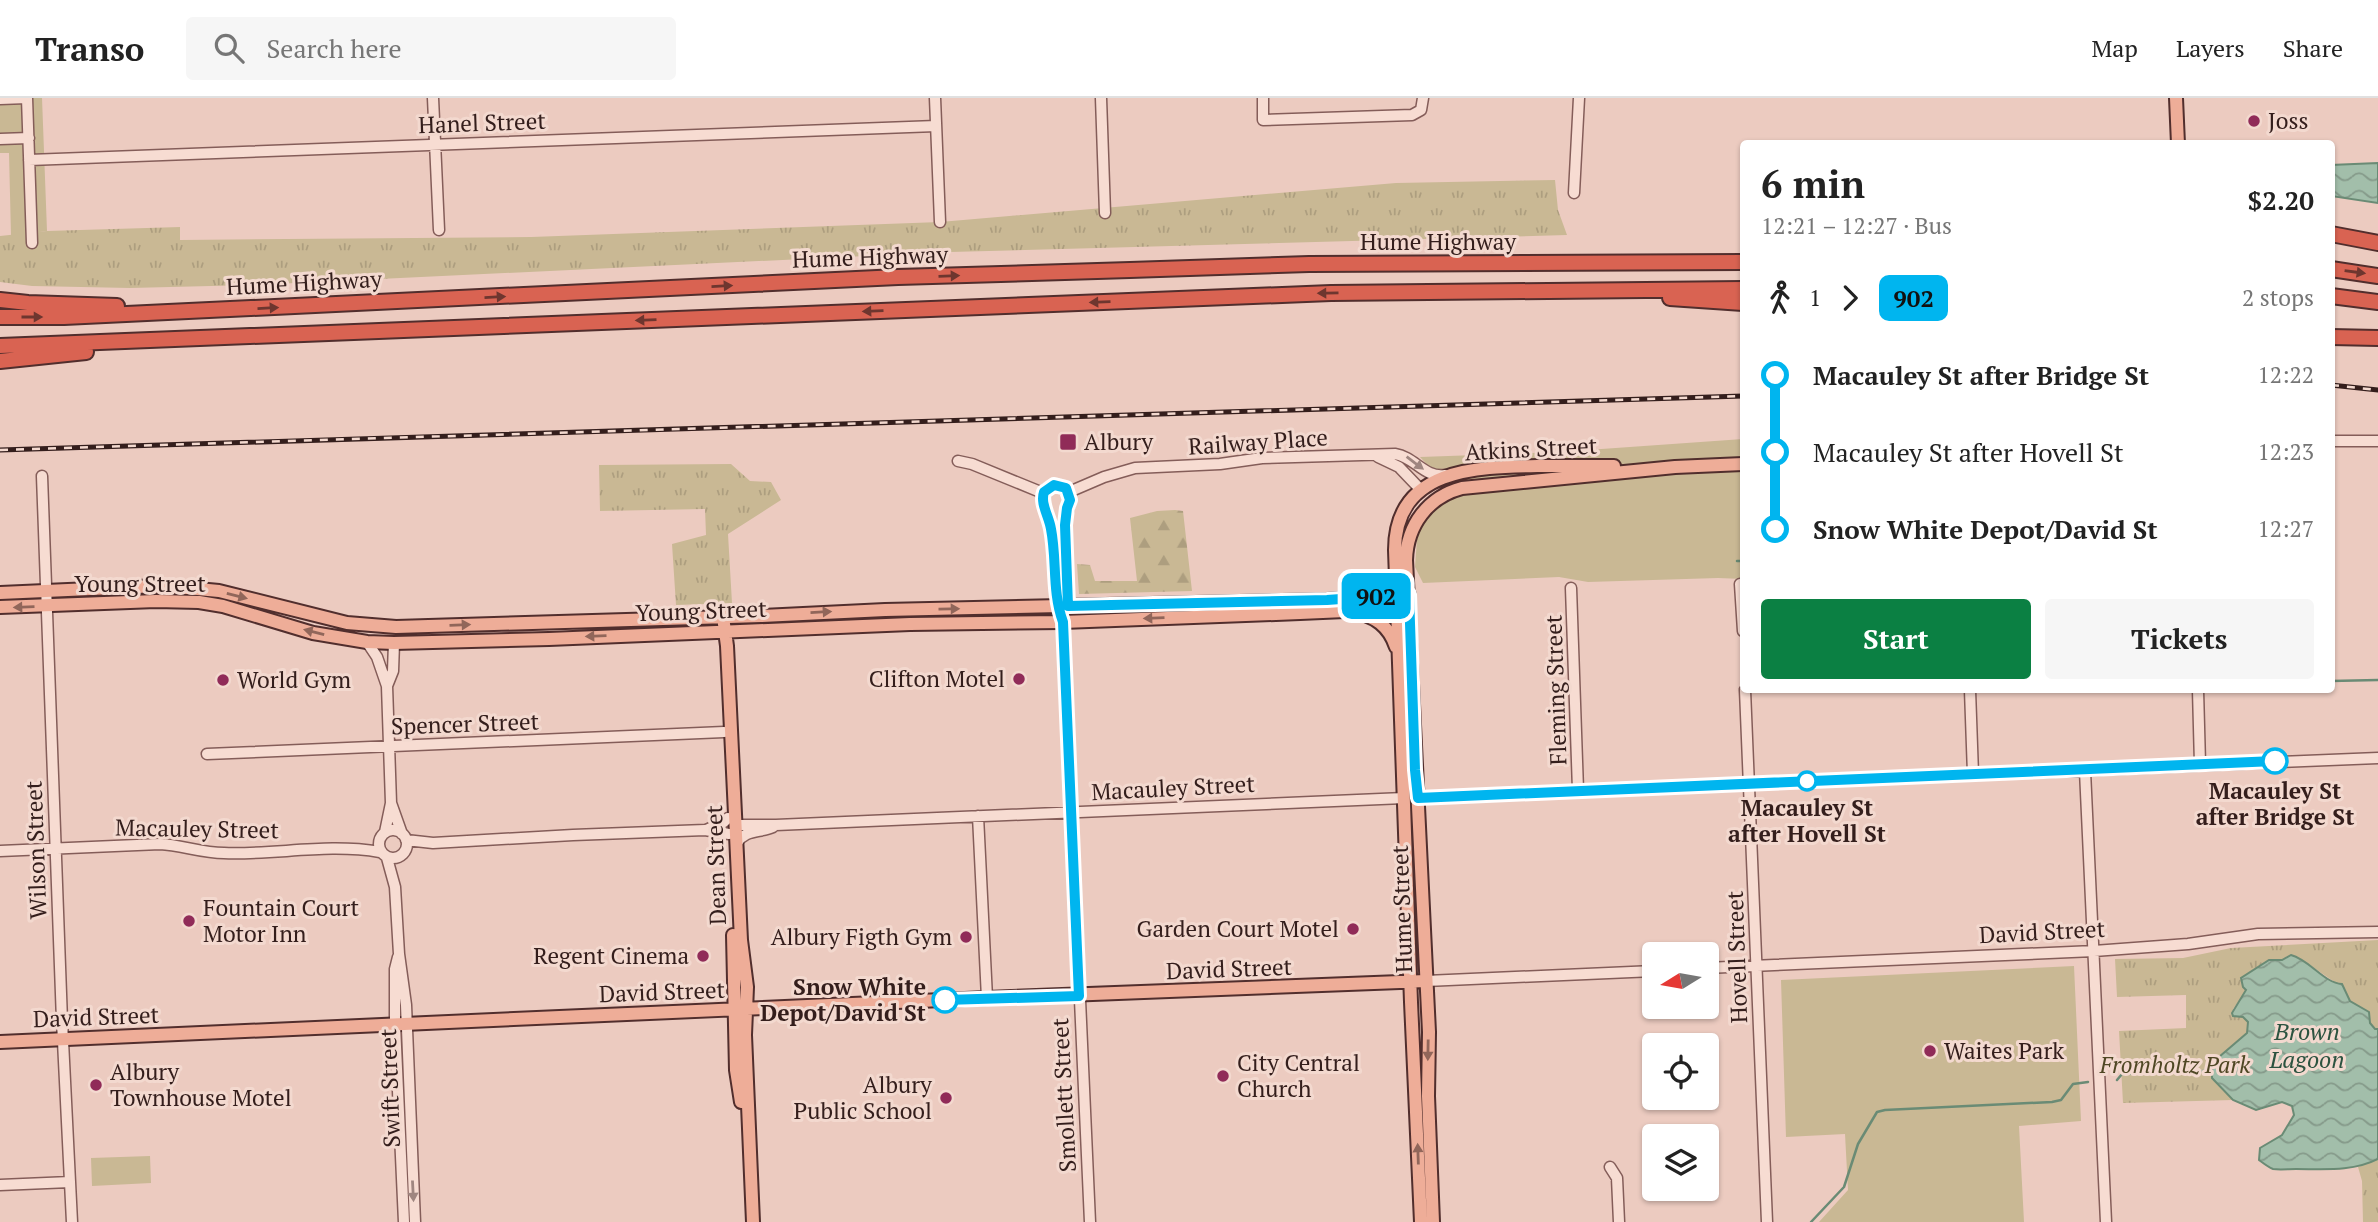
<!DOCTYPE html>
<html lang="en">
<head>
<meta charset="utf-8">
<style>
  :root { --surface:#fff; --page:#f6f6f6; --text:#222; --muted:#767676; --line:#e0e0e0; --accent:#0b8043 }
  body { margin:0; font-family:"PT Serif",serif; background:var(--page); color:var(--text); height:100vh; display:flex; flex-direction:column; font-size:26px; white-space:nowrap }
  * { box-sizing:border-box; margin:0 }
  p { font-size:23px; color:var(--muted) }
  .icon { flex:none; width:38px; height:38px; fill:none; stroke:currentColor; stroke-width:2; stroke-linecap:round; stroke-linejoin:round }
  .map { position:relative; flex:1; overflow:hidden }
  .sheet { position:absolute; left:1740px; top:42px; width:595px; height:553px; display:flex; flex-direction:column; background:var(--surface); border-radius:7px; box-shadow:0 2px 5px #0004 }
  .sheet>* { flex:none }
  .badge { padding:0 14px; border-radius:10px; font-size:24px; line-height:46px }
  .needle { width:46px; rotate:259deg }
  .tools { position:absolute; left:1642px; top:844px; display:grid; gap:14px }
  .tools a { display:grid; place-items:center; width:77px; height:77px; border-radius:7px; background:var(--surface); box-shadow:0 2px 5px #0004; font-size:35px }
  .map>.badge { position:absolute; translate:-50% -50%; box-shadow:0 0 0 4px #fff }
  .legs { display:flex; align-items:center; gap:10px; height:77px; padding:0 21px; font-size:23px }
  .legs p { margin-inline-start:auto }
  .headline { display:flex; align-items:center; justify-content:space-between; height:119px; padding:0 21px }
  h1 { font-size:38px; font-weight:700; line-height:52px }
  .button { display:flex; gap:14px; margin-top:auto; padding:14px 21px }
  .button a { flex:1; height:80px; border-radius:7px; background:var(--accent); color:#fff; font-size:28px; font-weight:700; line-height:80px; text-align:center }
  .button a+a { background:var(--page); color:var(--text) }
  ul { padding:0 21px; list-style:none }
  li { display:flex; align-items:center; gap:24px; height:77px; font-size:26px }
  li i { display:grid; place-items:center; width:10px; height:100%; margin:0 9px; background:currentColor }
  li i::after { content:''; width:18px; height:18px; margin:-9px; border:5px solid; border-radius:50%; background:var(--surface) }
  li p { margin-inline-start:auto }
  li:first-child i { background:linear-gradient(#0000 50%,currentColor 0) }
  li:last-child i { background:linear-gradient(currentColor 50%,#0000 0) }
  header { display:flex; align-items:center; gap:42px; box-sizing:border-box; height:98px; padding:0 35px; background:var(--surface); border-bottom:2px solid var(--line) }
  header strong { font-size:33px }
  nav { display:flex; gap:38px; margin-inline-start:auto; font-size:24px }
  .search { width:490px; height:63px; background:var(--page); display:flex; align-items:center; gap:18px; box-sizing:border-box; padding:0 24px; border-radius:7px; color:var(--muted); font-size:26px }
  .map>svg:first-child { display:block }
</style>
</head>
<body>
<header>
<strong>Transo</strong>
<div class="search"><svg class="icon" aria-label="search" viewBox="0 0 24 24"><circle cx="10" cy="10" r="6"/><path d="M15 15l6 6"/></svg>Search here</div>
<nav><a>Map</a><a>Layers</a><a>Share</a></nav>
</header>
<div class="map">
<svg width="2378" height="1124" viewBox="0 0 2378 1124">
  <defs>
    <pattern id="forest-firs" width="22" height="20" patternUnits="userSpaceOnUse" patternTransform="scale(1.75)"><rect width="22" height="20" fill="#c9b894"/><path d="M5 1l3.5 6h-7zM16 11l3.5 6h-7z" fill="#ad9e7f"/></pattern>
    <pattern id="park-tufts" width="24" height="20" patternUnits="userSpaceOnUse" patternTransform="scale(1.75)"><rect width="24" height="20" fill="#c9b894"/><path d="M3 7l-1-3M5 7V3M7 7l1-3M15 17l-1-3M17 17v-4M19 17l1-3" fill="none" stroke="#ad9e7f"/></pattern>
    <pattern id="water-waves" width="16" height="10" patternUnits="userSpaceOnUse" patternTransform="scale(1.75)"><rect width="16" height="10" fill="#a2beaa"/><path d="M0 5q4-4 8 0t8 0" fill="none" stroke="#859a8a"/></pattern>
  </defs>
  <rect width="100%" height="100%" fill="#eccbc0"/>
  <path fill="#c9b894" d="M0,0H42L47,133L11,138L9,55H0Z
    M1743,341V481L1718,480L1588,484L1559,479L1423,485L1415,469L1417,441L1420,431L1433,411L1455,397L1420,359L1559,354Z
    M2074,868L2081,1023L2019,1028L2024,1124H1819L1848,1092L1845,1036L1786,1039L1781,882Z
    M150,1058L151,1085L92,1088L91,1060Z"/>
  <path fill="url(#forest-firs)" d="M1175,412L1183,413L1192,493L1079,496L1077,466L1090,467L1095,483H1137L1130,420L1157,413Z"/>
  <path fill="url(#park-tufts)" d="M1555,82L1558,112L1567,137L950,154L252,187L130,190L32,188L0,184V138L47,133L180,129V142L531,139L940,124L1396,85Z
    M731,366L750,383L771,384L781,402L728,436L732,505L676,507L672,446L706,437L705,411L600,413L599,367Z
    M2378,842V931L2372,929L2363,911L2350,903L2339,887L2298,859L2287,858L2282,862H2269L2233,911L2248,924L2247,935L2212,966V980L2233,1002L2123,1005L2119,933L2186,930V897L2117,899L2115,861L2183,860L2231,850Z
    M2378,1061V1124H2363L2362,1083L2358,1069Z"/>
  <path fill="url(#water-waves)" stroke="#6a8b75" stroke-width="2" d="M2378,65V105L2331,98V67Z
    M2291,857C2310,862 2324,885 2342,886L2350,903L2369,914L2370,925L2375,931H2378V1061C2353,1074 2323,1071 2296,1071C2289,1071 2280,1072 2273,1071C2268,1069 2263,1065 2259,1062L2260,1050L2282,1037L2294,1017L2292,1008L2282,1004L2256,1012L2233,1002L2212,980V965L2247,935L2248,924L2243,919L2233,918L2232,915L2246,892L2243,889L2241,880L2269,862H2282Z"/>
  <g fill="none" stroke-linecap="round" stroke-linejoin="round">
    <path stroke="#6a8b75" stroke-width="2.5" d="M1737,463H1743
      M2331,583L2378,582
      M2117,982L2122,976L2203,973L2213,969
      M1811,1124L1844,1089L1858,1046L1877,1014L1885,1012L2052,1004L2061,1002L2073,986L2088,984"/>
    <defs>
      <path id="minor" d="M433,0L439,132
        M935,0L940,124
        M1101,0L1105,115
        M1263,0V22L1412,17L1421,12L1423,0
        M0,1L27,0L32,145
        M0,41L29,40
        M29,62L936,28
        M1574,95L1579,0
        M2331,343H2378
        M1378,359L1399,369L1421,392
        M958,363L972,366L1043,395
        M42,378L62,923L72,1124
        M1069,394L1104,379L1135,370L1220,366L1262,360L1395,356C1415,359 1424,380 1445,377
        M1740,486L1743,533
        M1571,490L1578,692
        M1057,508L1052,435L1042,399L1046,391L1054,387L1066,391L1070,402L1065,427L1068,508
        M1063,524L1090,1124
        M367,544L377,559L387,588L391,705L385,734
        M387,588L393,573L394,545
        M1745,592L1767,1124
        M1970,592L1973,676
        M2198,592L2200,666
        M207,656L724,634
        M2085,673L2106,1124
        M1418,700L2378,660
        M391,705L402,736
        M978,718L987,900
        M736,727H776L1404,700
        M379 746a14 14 0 1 1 28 0a14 14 0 1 1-28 0Z
        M706,732L724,724L728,720
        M406,742L433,745L573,737L705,732L729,736
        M737,745C745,731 760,735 773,729
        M0,753L160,746C181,747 202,755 224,755C277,757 326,745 380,754
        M387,760L395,789L399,856L406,907L415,1124
        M398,859L395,871V927L404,1124
        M1706,870L2094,853L2188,846L2258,836L2378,834
        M1426,883L1654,873
        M1610,1069L1617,1080L1619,1124
        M0,1087L70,1084"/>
      <path id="major" d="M2176,0L2178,46
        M0,495L158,488L187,490L219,493L347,525L396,529L761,518L885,512L1327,502L1409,496
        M0,509L156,503L199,504L223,508L313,535L367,544L394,545L549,541L910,526L1063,524L1300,515L1345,513L1409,506
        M1353,514C1375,518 1389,528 1396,549
        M724,526L727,548L741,842L747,889L745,937L753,1124
        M733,837L736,972L741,1004
        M0,944L987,900L1426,883
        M1421,1124L1411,904L1395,452C1395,370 1477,369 1538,368C1563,368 1589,368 1614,368
        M1433,1124L1428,998L1429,934L1406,462C1407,427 1428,399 1462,390L1675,369L1743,366"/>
      <path id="highway" d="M2331,136L2378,145
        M2331,171L2378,178
        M2331,198L2378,204
        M1670,200L1743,205
        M0,202L28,205L117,208
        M0,219H64L898,179L1130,172L1309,166L1743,164
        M2331,239L2378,240
        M0,248L1331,195L1743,191
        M0,263L86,254"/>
    </defs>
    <use href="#minor" stroke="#845d59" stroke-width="13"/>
    <use href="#major" stroke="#512e2d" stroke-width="16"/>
    <use href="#highway" stroke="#512e2d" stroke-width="18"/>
    <use href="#minor" stroke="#f7dcd2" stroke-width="10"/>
    <use href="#major" stroke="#eead98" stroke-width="12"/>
    <use href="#highway" stroke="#d96352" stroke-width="14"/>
    <defs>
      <path id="rail" d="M2331,287L2378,292
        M0,352L1743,298"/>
    </defs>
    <use href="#rail" stroke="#341e1c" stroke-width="5"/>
    <use href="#rail" stroke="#f3d9cf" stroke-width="2.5" stroke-dasharray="8" stroke-linecap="butt"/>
  </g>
  <defs><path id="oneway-solid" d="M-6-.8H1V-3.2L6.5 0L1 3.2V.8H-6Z" transform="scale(1.75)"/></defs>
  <g fill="#6e362f">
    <use href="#oneway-solid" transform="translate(2355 174) rotate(8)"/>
    <use href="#oneway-solid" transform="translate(949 178) rotate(-2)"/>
    <use href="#oneway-solid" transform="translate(722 188) rotate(-3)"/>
    <use href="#oneway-solid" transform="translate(1328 195) rotate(179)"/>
    <use href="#oneway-solid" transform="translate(495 199) rotate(-3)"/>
    <use href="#oneway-solid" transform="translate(1100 204) rotate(178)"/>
    <use href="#oneway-solid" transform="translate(268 210) rotate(-3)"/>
    <use href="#oneway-solid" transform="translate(873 213) rotate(178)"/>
    <use href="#oneway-solid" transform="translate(32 219)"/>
    <use href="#oneway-solid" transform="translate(646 222) rotate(178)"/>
  </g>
  <g fill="#9f8680">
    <use href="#oneway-solid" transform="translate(1415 365) rotate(37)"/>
    <use href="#oneway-solid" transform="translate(413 1093) rotate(87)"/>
  </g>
  <g fill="#91665a">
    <use href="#oneway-solid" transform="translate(237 498) rotate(14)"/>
    <use href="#oneway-solid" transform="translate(24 509) rotate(178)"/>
    <use href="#oneway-solid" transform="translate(949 511) rotate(-1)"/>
    <use href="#oneway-solid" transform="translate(821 514) rotate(-3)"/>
    <use href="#oneway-solid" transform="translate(1154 520) rotate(178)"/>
    <use href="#oneway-solid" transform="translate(460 527) rotate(-2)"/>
    <use href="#oneway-solid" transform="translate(314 534) rotate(-166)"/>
    <use href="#oneway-solid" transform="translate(596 538) rotate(178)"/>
    <use href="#oneway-solid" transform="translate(1428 952) rotate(91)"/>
    <use href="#oneway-solid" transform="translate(1418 1056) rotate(-92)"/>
  </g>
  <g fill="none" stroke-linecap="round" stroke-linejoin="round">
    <defs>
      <path id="line-1" d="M945,902L1079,898L1063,524C1052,494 1057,462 1051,431C1049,418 1040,406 1044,394L1054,387L1066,390L1070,402L1067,410L1065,427L1068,508L1327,502L1409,496L1415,672L1418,700L2275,663"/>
    </defs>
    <use href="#line-1" stroke="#fff" stroke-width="16"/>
    <use href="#line-1" stroke="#00b5ef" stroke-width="10"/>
  </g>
  <g fill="#902b58" stroke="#f3d9cf" stroke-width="2.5">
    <circle cx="2254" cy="23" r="7"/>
    <rect x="1059" y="335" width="18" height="18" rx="3.5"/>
    <circle cx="1019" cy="581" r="7"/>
    <circle cx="223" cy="582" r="7"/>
    <circle cx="189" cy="823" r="7"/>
    <circle cx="1353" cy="831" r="7"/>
    <circle cx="966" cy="839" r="7"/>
    <circle cx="703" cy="858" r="7"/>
    <circle cx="1930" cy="953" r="7"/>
    <circle cx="1223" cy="978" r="7"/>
    <circle cx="96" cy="987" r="7"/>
    <circle cx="946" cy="1000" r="7"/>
  </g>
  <g fill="#fff" stroke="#00b5ef" stroke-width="3.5">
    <circle cx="2275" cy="663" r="12"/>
    <circle cx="1807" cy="683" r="9"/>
    <circle cx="945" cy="902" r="12"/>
  </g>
  <g text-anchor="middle" stroke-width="6" stroke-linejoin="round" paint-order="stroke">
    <g font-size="23" fill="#341e1c" stroke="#f3d9cf" text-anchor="start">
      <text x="2268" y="31">Joss</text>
      <text x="1084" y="352">Albury</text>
      <text x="1005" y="589" text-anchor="end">Clifton Motel</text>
      <text x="237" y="590">World Gym</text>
      <text x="203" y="818">Fountain Court<tspan x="203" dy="26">Motor Inn</tspan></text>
      <text x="1339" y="839" text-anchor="end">Garden Court Motel</text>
      <text x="952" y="847" text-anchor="end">Albury Figth Gym</text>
      <text x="689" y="866" text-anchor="end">Regent Cinema</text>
      <text x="1944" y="961">Waites Park</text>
      <text x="1237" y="973">City Central<tspan x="1237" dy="26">Church</tspan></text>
      <text x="110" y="982">Albury<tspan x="110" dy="26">Townhouse Motel</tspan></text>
      <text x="932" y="995" text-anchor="end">Albury<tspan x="932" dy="26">Public School</tspan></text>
    </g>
    <g font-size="23" fill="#341e1c" stroke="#f3d9cf">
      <text transform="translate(482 25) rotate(-2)" y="8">Hanel Street</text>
      <text x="1438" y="152">Hume Highway</text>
      <text transform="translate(870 159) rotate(-2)" y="8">Hume Highway</text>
      <text transform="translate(304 185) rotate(-3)" y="8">Hume Highway</text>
      <text transform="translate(1258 344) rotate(-4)" y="8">Railway Place</text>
      <text transform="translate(1531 351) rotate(-3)" y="8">Atkins Street</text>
      <text x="140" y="494">Young Street</text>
      <text transform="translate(701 513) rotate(-2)" y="8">Young Street</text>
      <text transform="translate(1556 592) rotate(-92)" y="8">Fleming Street</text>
      <text transform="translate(465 626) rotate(-2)" y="8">Spencer Street</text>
      <text transform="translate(1173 690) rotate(-3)" y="8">Macauley Street</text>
      <text transform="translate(197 731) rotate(1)" y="8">Macauley Street</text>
      <text transform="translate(36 752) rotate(-92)" y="8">Wilson Street</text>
      <text transform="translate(716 767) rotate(-92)" y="8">Dean Street</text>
      <text transform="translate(1402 811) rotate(-92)" y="8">Hume Street</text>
      <text transform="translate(2042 834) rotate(-3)" y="8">David Street</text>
      <text transform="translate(1737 859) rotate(-92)" y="8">Hovell Street</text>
      <text transform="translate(1229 871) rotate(-2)" y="8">David Street</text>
      <text transform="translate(662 894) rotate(-2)" y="8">David Street</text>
      <text transform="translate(96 919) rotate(-2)" y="8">David Street</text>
      <text transform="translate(390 990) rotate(-92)" y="8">Swift Street</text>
      <text transform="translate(1064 997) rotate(-93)" y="8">Smollett Street</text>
    </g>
    <g font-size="23" font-weight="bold" fill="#341e1c" stroke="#f3d9cf">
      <text x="2275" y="701">Macauley St<tspan x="2275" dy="26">after Bridge St</tspan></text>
      <text x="1807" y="718">Macauley St<tspan x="1807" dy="26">after Hovell St</tspan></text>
      <text x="926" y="897" text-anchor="end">Snow White<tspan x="926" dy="26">Depot/David St</tspan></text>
    </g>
    <g font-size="23" font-style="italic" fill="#4f4724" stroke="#f3d9cf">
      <text x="2175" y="975">Fromholtz Park</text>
    </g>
    <g font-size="24" font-style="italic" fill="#2c5340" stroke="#f3d9cf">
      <text x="2307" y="942">Brown<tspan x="2307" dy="28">Lagoon</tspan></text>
    </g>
  </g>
</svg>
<div class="tools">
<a><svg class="needle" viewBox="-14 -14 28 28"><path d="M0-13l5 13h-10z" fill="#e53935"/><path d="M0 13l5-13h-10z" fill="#767676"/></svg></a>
<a><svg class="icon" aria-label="locate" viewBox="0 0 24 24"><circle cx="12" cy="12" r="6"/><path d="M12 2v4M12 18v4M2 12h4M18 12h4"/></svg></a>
<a><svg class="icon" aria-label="layers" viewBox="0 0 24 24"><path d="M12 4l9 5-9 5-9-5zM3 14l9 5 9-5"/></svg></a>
</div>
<b class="badge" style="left:1376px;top:498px;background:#00b5ef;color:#111">902</b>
<section class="sheet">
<div class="headline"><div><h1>6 min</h1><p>12:21 – 12:27 · Bus</p></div><b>$2.20</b></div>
<div class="legs"><svg class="icon" aria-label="walk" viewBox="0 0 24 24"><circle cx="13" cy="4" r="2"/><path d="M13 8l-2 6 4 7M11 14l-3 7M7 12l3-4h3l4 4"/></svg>1<svg class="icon" aria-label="forward" viewBox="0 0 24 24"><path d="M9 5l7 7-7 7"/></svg><b class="badge" style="background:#00b5ef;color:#111">902</b><p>2 stops</p></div>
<ul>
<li><i style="color:#00b5ef"></i><b>Macauley St after Bridge St</b><p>12:22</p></li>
<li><i style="color:#00b5ef"></i><span>Macauley St after Hovell St</span><p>12:23</p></li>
<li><i style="color:#00b5ef"></i><b>Snow White Depot/David St</b><p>12:27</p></li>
</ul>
<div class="button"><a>Start</a><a>Tickets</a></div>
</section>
</div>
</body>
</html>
